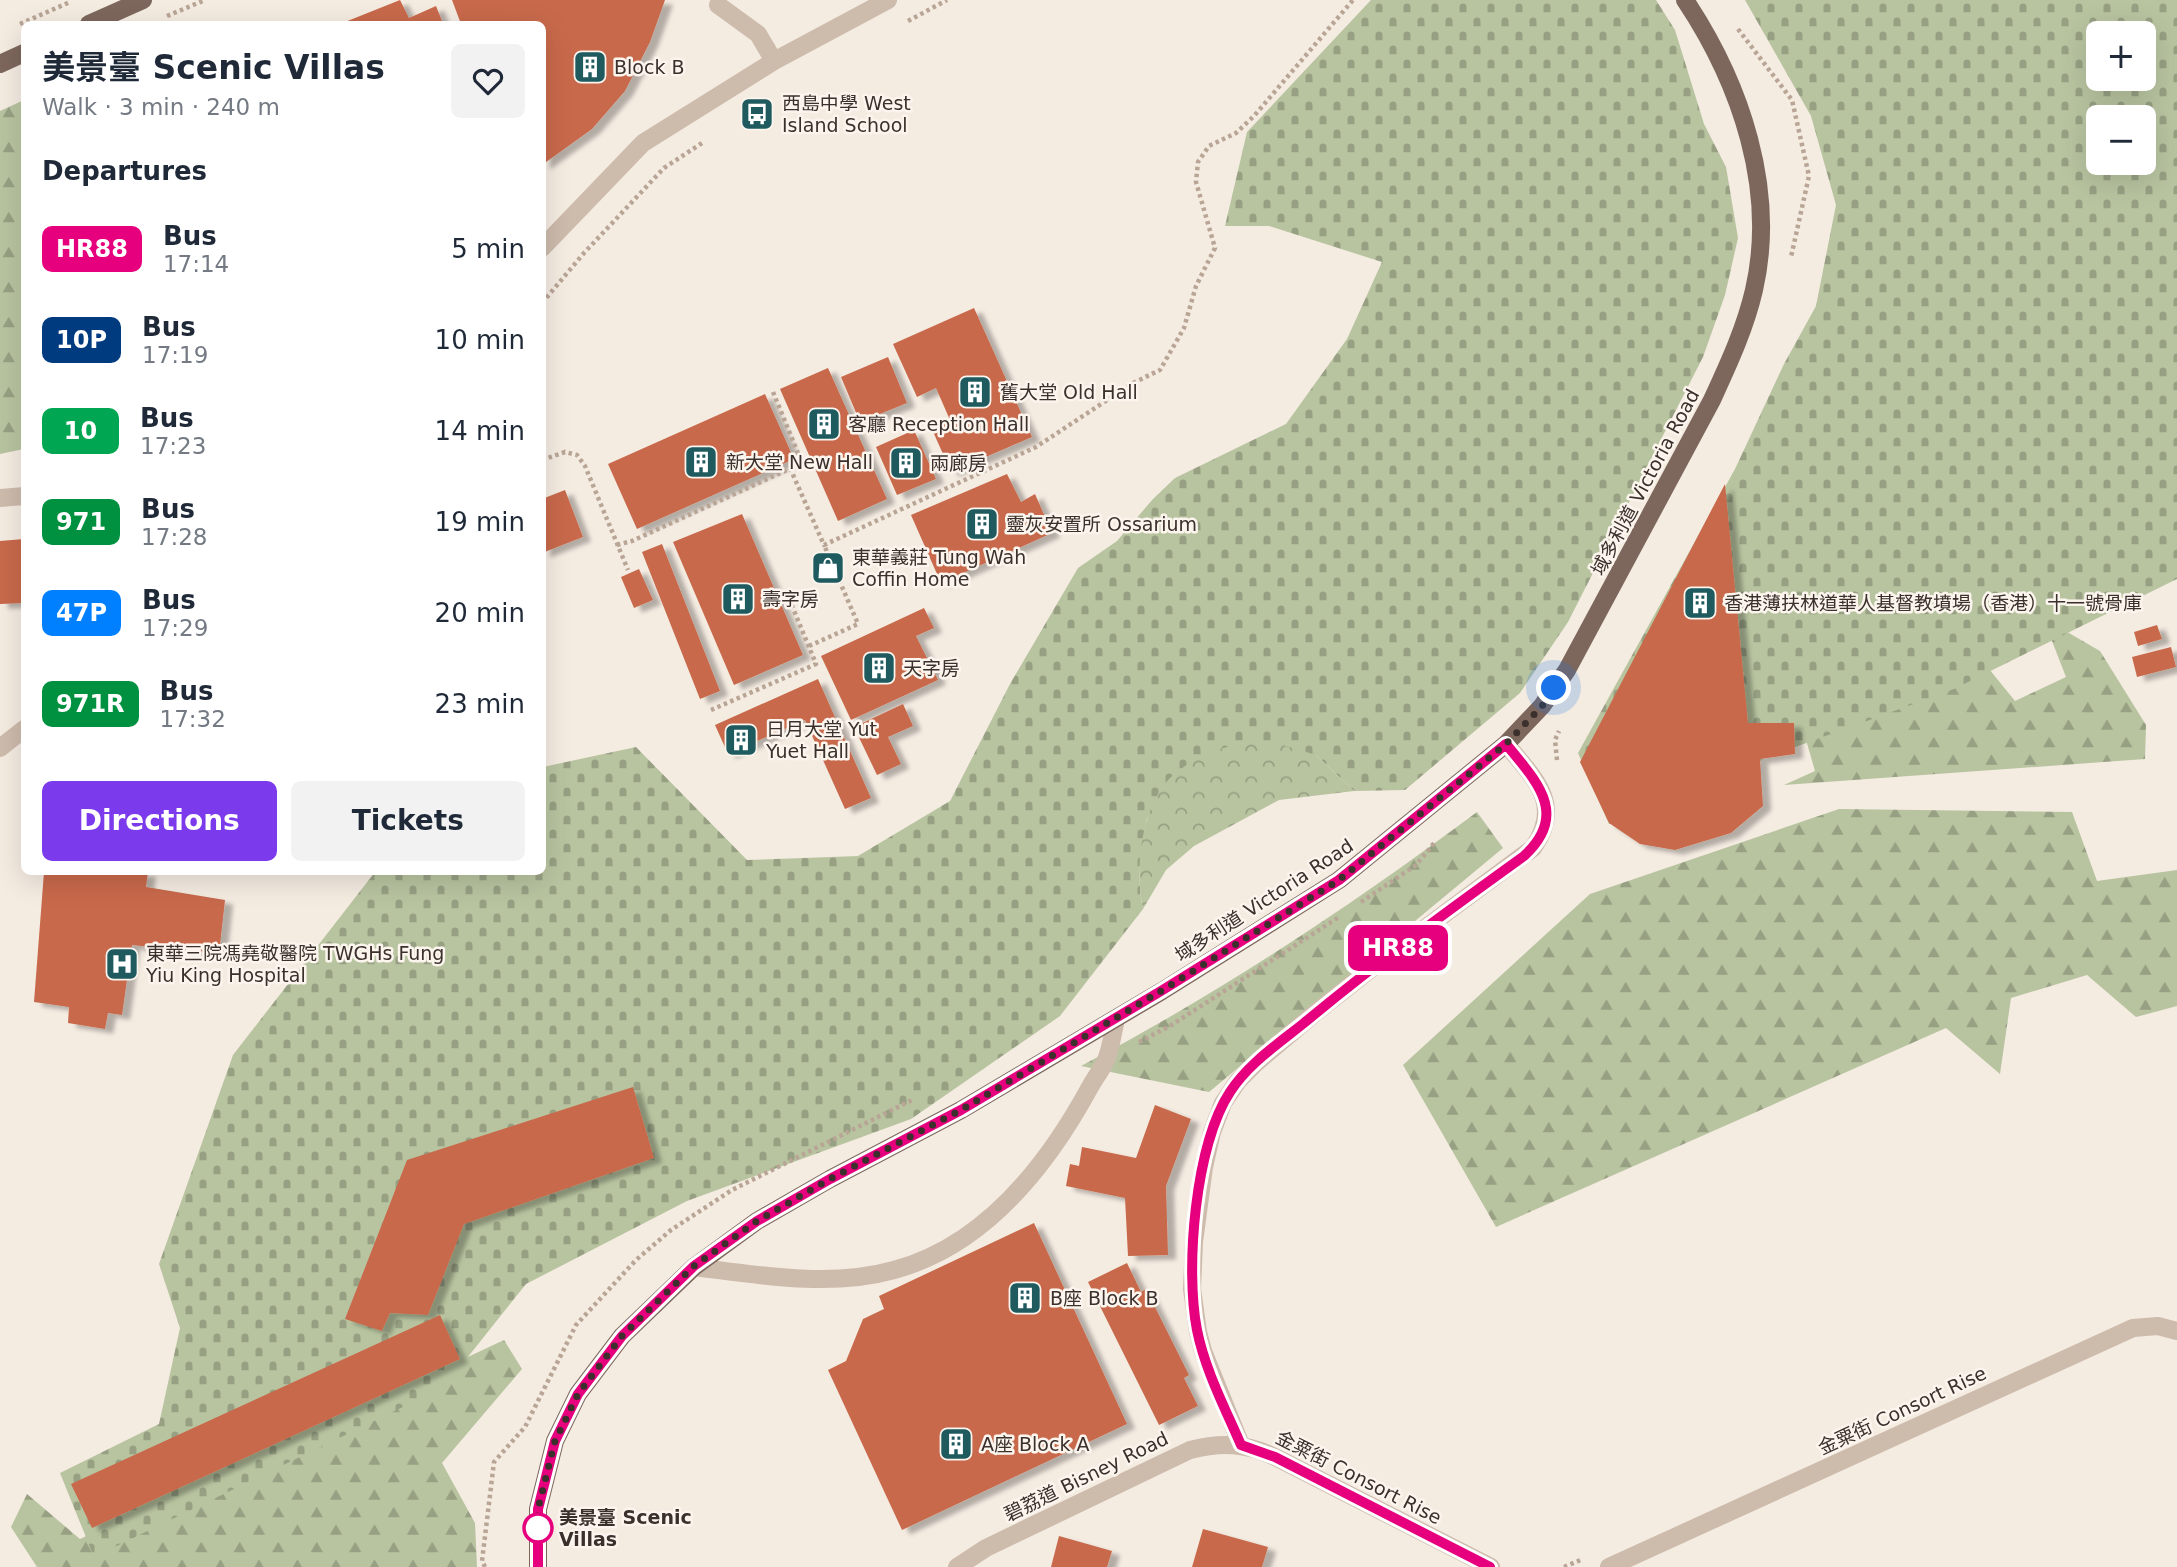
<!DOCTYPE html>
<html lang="en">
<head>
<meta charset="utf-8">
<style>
  :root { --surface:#fff; --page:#f2f2f3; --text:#1f2937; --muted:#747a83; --accent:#7c3aed }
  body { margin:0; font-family:"DejaVu Sans","Noto Sans TC",sans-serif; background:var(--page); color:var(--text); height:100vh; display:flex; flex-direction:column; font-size:26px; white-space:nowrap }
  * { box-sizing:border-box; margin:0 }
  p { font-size:23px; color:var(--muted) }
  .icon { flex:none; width:38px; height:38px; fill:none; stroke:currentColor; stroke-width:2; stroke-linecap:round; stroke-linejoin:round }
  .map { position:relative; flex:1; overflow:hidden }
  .panel { position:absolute; left:21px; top:21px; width:525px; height:854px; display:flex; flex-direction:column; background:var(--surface); border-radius:10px; box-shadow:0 7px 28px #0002 }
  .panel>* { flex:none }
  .badge { padding:0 14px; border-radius:10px; font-size:24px; line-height:46px }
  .fabs { position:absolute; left:2086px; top:21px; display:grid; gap:14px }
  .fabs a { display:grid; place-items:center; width:70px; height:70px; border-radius:10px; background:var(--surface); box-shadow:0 7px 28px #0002; font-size:35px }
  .you { position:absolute; width:35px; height:35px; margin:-18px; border:5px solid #fff; border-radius:50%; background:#1a73e8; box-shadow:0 0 0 10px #1a73e833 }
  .map>.badge { position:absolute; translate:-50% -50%; box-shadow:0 0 0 4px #fff }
  h2 { padding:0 21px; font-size:26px; line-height:63px }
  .round { display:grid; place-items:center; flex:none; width:74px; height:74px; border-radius:10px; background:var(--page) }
  .headline { display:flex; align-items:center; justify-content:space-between; height:119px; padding:0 21px }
  h1 { font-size:33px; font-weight:700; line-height:52px }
  .action { display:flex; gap:14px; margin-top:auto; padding:14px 21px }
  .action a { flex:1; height:80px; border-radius:10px; background:var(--accent); color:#fff; font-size:28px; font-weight:700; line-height:80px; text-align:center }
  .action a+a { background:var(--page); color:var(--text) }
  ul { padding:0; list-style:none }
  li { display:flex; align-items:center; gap:21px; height:91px; padding:0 21px }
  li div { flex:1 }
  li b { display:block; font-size:26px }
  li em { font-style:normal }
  li .badge { min-width:77px; font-weight:700; text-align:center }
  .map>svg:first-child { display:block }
</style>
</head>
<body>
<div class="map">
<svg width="2177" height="1567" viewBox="0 0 2177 1567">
  <defs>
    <pattern id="forest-firs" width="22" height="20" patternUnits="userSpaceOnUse" patternTransform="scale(1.75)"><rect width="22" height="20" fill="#b8c4a0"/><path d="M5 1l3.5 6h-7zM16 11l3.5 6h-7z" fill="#97a083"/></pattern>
    <pattern id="cemetery-stones" width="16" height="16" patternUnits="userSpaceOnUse" patternTransform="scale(1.75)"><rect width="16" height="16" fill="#b8c4a0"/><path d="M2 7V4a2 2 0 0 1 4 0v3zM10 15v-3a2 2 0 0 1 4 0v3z" fill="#97a083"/></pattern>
    <pattern id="park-crowns" width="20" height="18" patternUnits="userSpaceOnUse" patternTransform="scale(1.75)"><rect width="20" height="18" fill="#b8c4a0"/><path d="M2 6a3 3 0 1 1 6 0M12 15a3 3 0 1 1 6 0" fill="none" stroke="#97a083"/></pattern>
    <filter id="shadow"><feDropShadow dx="8" dy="4.5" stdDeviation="2" flood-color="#0004"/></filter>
  </defs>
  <rect width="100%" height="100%" fill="#f4ebe1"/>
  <path fill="url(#forest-firs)" d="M24,100V449L0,454V111Z
    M2043,618L2100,651L2146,725L2145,759L1784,785L1815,771L1793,695L1972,648L2015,701L2066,677Z
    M1839,809L2072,812L2097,881L2177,870V1006L2136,1017L2087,975L2011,998L2000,1074L1946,1028L1496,1227L1403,1065L1590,894Z
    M1477,812L1503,848L1209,1092L1081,1066C1220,993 1351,906 1477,812Z
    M504,1340L522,1369L442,1463L475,1523L477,1567H37L11,1527L27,1494L80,1539Z"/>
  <path fill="url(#cemetery-stones)" fill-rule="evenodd" d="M1371,0H1656L1675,30L1704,124L1726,167L1738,238L1725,295L1703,357L1568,622L1520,693L1405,790L1354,791L1316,755L1147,818C1141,850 1136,877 1143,909L1060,1016L911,1119L687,1201L526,1284L444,1387L94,1557L60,1473L159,1424L180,1328L159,1264L233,1055L375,872H542L543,767L636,747L747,860L858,856L950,801L1010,684L1078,568L1117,541L1153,499L1175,478L1286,424L1347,339L1382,262L1269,226H1225L1247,132Z
    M1745,0H2177V579L1952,690L1762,759L1736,794L1694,818L1609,824L1578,753L1735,469L1784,364L1816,306L1836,205L1811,116ZM2098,33H2144V79H2098ZM2098,117H2144V163H2098Z"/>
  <path fill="url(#park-crowns)" d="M1240,743L1279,744L1316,755L1354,791L1279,800L1194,846L1166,870L1143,909C1135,871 1140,815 1165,784C1171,775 1185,766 1194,760C1207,751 1226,748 1240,743Z"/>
  <path fill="#c8694b" filter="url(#shadow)" d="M400,0L409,18L436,6L442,21L433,24H340Z
    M452,0H665L650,42L625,91L592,129L542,165V24H461Z
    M974,308L1032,437L951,472L931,427L950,420L936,388L917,397L893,344Z
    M888,357L907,403L860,422L841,377Z
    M828,368L887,499L838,521L780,389Z
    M765,394L794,459L637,529L608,464Z
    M914,430L936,479L897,495L876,447Z
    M1007,474L1021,502L1035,494L1052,533L941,583L911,515Z
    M1725,484L1748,723H1794L1795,754L1760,759L1763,806L1731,833L1675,850L1640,844L1609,823L1580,762Z
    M565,490L583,537L542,553V499Z
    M742,514L803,655L734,685L673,542Z
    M24,539V603L0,604V541Z
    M662,544L720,691L700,699L642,552Z
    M639,569L653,600L634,608L621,577Z
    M924,608L934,628L916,636L938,680L851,720L821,656Z
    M2157,625L2162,639L2138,646L2134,632Z
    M2171,647L2176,667L2137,677L2132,657Z
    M818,679L871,798L845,809L805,720L728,754L715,725Z
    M903,704L913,726L888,737L901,764L877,775L854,727Z
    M44,872H148L146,887L225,900L219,954L132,945L122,1015L108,1013L105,1029L68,1023L69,1007L34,1002Z
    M633,1087L654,1158L464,1224L428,1315L390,1313L382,1331L345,1319L407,1160Z
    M1155,1105L1191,1119L1166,1186L1168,1255L1128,1256L1125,1198L1066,1186L1070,1164L1079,1166L1082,1147L1136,1158Z
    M1034,1223L1127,1424L902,1530L828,1370L846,1361L863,1319L884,1309L879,1296Z
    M1127,1263L1141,1292L1146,1289L1189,1375L1184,1378L1198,1406L1159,1425L1088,1282Z
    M440,1315L460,1359L92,1528L71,1484Z
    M1203,1529L1268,1547L1262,1567H1192Z
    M1059,1536L1112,1551L1107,1567H1051Z"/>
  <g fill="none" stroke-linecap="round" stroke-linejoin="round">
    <path stroke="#b9a596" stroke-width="4.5" stroke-dasharray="3.5 3.5" stroke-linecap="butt" d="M167,16L205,0
      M908,21L947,0
      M20,24L70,2
      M1738,29L1792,100L1809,176L1791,257
      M542,303L584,253L664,168L702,143
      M773,392L802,463
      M542,460L565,452L577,455L585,466L628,570
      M790,468L824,545L1036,447L1133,383L1160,370L1184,328L1196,286L1215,248L1196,182L1198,162L1209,146L1236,133L1254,116L1353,0
      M617,545L632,541L811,459
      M809,646L858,624L824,545
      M711,710L816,664L790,601
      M1557,760L1555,740L1559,731
      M1361,902L1416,865L1435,842
      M1139,1042L1170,1026L1339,917
      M485,1567L482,1561L494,1462L525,1427L576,1325L636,1260L671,1230L732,1190L914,1099
      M1564,1567L1583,1559"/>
    <path stroke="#cdbbac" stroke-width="18" d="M718,5L758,34L774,61
      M542,248L643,143L774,61L888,0
      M0,498L24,496
      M0,748L24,729
      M694,1267C758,1275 830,1288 894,1270C984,1246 1047,1166 1090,1087C1095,1078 1102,1069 1106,1060C1111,1048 1113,1032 1116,1019
      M1241,1445L1203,1351L1198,1332L1192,1289L1194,1242L1204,1167L1212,1132L1223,1103L1238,1081L1257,1062L1315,1013L1377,964L1533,848C1564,804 1534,778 1506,744
      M957,1567L986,1548L1190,1450C1221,1442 1246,1443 1275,1457L1491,1567
      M1609,1567L2133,1328L2158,1326L2177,1331"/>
    <path stroke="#7d675c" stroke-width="18" d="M89,24L143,0
      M0,64L24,53
      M538,1567V1509L555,1441L578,1394L622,1336L694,1267L757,1221L830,1179L961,1110L1162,991L1339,880L1506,744L1542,706L1567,670L1712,400C1728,365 1745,329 1754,290C1777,190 1741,84 1685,0"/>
  </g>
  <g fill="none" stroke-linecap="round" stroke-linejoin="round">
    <defs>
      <path id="line" d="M538,1567V1509L555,1441L578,1394L622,1336L694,1266L757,1221L830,1179L961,1110L1161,991L1339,880L1506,744C1536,781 1570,814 1524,856C1449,910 1375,964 1304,1023C1278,1044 1248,1064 1230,1092C1195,1145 1185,1269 1197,1330C1205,1370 1225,1408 1241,1445L1275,1457L1490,1567"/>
    </defs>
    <use href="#line" stroke="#fff" stroke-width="16"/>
    <use href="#line" stroke="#e6007e" stroke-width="10"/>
    <path stroke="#3b302b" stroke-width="7" stroke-dasharray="0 12.6" d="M538,1528V1509L555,1441L578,1394L622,1336L694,1266L757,1221L830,1179L961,1110L1161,991L1339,880L1506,744L1542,706L1554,688"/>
  </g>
  <defs>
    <symbol id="building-square" viewBox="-11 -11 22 22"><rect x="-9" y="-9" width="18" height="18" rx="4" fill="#1f5a5e" stroke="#fbf5ee"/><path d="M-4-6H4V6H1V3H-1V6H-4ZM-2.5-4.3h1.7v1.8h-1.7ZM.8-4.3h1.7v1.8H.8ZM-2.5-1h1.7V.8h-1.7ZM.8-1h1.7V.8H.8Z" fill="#fff"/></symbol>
    <symbol id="bus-square" viewBox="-11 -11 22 22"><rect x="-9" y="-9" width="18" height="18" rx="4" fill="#1f5a5e" stroke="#fbf5ee"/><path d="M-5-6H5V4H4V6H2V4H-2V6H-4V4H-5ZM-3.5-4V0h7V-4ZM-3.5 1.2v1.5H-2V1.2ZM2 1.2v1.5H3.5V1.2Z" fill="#fff"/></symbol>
    <symbol id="shop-square" viewBox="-11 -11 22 22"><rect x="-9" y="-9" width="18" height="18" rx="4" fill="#1f5a5e" stroke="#fbf5ee"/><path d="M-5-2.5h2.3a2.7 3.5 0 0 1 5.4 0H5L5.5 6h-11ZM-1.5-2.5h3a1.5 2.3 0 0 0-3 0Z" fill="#fff"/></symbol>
    <symbol id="hospital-square" viewBox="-11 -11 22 22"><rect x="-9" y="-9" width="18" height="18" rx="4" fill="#1f5a5e" stroke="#fbf5ee"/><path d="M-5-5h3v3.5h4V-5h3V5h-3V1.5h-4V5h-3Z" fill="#fff"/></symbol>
  </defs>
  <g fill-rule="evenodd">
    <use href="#building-square" x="571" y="48" width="38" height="38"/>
    <use href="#bus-square" x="738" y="95" width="38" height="38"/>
    <use href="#building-square" x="956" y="373" width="38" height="38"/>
    <use href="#building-square" x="805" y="405" width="38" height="38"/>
    <use href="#building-square" x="682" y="443" width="38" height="38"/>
    <use href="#building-square" x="887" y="444" width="38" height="38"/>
    <use href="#building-square" x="963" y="505" width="38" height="38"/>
    <use href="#shop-square" x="809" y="549" width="38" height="38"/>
    <use href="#building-square" x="719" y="580" width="38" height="38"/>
    <use href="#building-square" x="1681" y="584" width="38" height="38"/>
    <use href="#building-square" x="860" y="649" width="38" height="38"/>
    <use href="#building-square" x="722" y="721" width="38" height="38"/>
    <use href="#hospital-square" x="103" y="945" width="38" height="38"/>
    <use href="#building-square" x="1006" y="1279" width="38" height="38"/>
    <use href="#building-square" x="937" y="1425" width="38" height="38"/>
  </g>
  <circle fill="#fff" stroke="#e6007e" stroke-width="3.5" cx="538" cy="1528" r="14"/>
  <g text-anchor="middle" stroke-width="5" stroke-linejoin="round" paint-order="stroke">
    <g font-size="19" fill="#3b302b" stroke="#fbf5ee" text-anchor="start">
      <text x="614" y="74">Block B</text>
      <text x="782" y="110">西島中學 West<tspan x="782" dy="22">Island School</tspan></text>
      <text x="1000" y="399">舊大堂 Old Hall</text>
      <text x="848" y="431">客廳 Reception Hall</text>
      <text x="726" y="469">新大堂 New Hall</text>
      <text x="930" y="470">兩廊房</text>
      <text x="1006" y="531">靈灰安置所 Ossarium</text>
      <text x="852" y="564">東華義莊 Tung Wah<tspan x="852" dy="22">Coffin Home</tspan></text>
      <text x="762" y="606">壽字房</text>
      <text x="1724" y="610">香港薄扶林道華人基督教墳場（香港）十一號骨庫</text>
      <text x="903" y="675">天字房</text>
      <text x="766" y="736">日月大堂 Yut<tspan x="766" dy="22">Yuet Hall</tspan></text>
      <text x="146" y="960">東華三院馮堯敬醫院 TWGHs Fung<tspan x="146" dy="22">Yiu King Hospital</tspan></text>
      <text x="1050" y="1305">B座 Block B</text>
      <text x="981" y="1451">A座 Block A</text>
    </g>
    <g font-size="19" fill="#3b302b" stroke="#fbf5ee">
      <text transform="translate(1645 482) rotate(-62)" y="7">域多利道 Victoria Road</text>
      <text transform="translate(1264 900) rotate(-33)" y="7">域多利道 Victoria Road</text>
      <text transform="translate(1902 1410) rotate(-25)" y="7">金粟街 Consort Rise</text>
      <text transform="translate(1086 1476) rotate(-26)" y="7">碧荔道 Bisney Road</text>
      <text transform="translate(1359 1477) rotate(27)" y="7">金粟街 Consort Rise</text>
    </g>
    <g font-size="19" font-weight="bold" fill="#3b302b" stroke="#fbf5ee" text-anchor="start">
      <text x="559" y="1524">美景臺 Scenic<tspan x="559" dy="22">Villas</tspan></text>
    </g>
  </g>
</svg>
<div class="fabs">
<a>+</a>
<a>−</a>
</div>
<div class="you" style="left:1554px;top:688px"></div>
<b class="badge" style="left:1398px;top:948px;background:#e6007e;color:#fff">HR88</b>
<section class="panel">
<div class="headline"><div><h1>美景臺 Scenic Villas</h1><p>Walk · 3 min · 240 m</p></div><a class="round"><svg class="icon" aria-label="heart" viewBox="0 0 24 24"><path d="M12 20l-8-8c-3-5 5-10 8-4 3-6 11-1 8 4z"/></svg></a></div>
<h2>Departures</h2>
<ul>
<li><span class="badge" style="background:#e6007e;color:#fff">HR88</span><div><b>Bus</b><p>17:14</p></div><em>5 min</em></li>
<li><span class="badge" style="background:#003b80;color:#fff">10P</span><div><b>Bus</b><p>17:19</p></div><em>10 min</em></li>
<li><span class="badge" style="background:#00a651;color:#fff">10</span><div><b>Bus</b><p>17:23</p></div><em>14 min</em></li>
<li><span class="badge" style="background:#009140;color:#fff">971</span><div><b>Bus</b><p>17:28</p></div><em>19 min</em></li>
<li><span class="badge" style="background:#0080ff;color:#fff">47P</span><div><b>Bus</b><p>17:29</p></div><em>20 min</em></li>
<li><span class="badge" style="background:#009140;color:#fff">971R</span><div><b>Bus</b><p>17:32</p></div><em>23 min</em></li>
</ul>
<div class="action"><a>Directions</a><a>Tickets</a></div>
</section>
</div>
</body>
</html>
